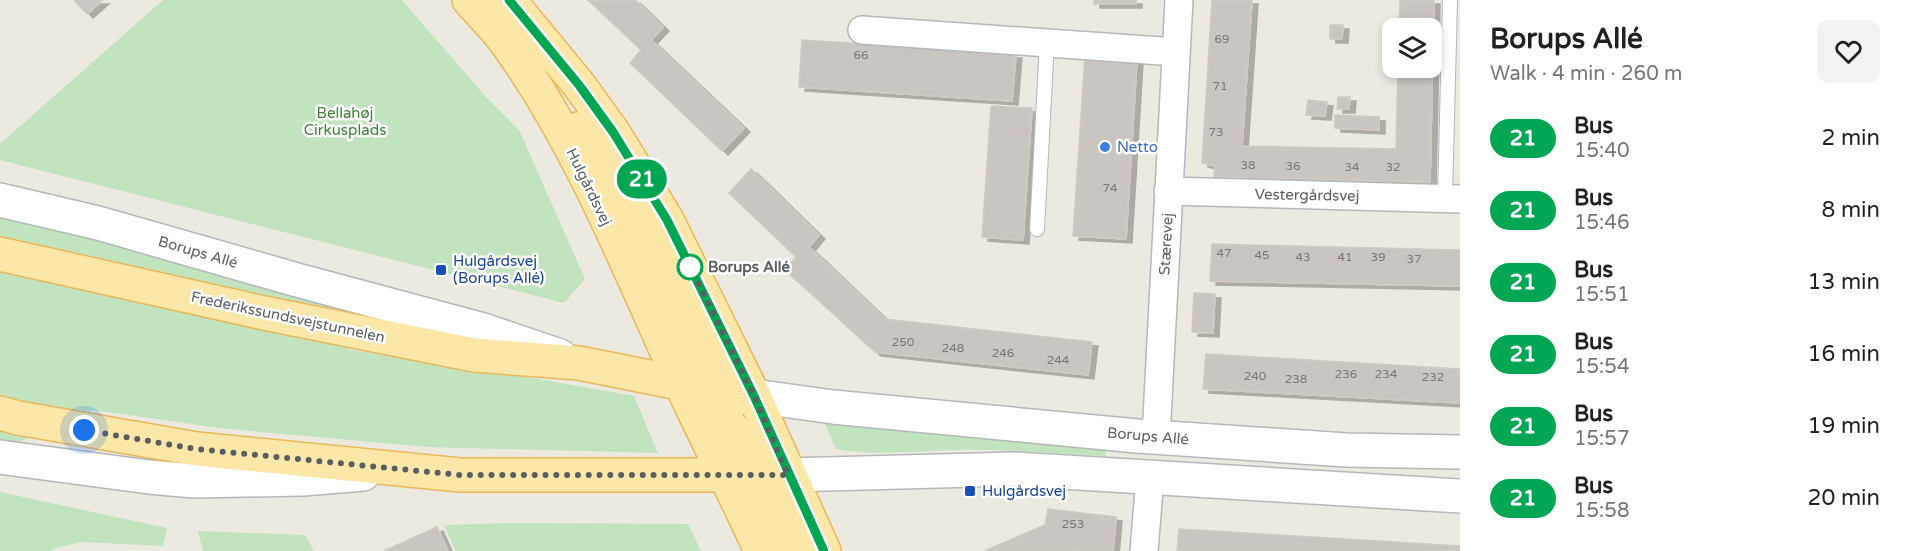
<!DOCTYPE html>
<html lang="en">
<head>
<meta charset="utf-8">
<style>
  :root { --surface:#fff; --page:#f2f2f2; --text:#202124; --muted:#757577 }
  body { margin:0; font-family:"Varela Round",sans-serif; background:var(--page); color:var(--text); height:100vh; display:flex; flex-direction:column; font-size:22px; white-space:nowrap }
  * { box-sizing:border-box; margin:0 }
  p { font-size:20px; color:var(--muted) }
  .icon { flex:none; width:33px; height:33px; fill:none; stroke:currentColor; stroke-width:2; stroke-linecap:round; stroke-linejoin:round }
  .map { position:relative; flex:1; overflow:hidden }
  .panel { display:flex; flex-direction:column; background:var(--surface); width:450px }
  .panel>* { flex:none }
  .badge { padding:0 12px; border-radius:20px; font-size:21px; line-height:39px }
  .controls { position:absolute; left:1382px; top:18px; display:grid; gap:12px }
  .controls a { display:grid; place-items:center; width:60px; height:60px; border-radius:12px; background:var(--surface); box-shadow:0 3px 9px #0003; font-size:30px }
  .you { position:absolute; width:30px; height:30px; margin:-15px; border:4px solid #fff; border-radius:50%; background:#1a73e8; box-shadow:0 0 0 9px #1a73e833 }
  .map>.badge { position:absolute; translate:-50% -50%; box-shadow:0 0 0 3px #fff }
  .round { display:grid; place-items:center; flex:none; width:63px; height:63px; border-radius:12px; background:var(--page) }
  .headline { display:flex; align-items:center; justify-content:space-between; height:102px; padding:0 30px }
  h1 { font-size:28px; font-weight:700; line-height:45px }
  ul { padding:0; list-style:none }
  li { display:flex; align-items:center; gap:18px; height:72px; padding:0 30px }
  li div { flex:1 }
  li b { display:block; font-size:22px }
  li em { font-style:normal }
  li .badge { min-width:66px; font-weight:700; text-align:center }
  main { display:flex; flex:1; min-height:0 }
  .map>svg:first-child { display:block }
</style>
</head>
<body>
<main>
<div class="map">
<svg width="1460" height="551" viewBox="0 0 1460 551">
  <defs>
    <filter id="shadow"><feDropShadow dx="6" dy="4" stdDeviation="0" flood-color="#0004"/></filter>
  </defs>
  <rect width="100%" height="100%" fill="#ece9e1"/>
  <path fill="#c1e3be" d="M163,0H402L485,96L519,130L585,279L564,303L0,160V144Z
    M0,215L327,299L350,350L505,373L634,396L658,453L427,447L219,428L93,410L17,443L0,440Z
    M825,424L1106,450L1105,456C1054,453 1003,449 952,450C914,451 875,456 836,449Z
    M0,492L167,528L163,546L81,542L52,549V551H0Z
    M513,523L688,524L701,551H456L444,525Z
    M198,531L305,535L314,551H203Z"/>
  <path fill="#cac5c0" stroke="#d0cac0" stroke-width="1.5" filter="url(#shadow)" d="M74,0H103L87,14Z
    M588,0H635L663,27L651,40L744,128L722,151L630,63L641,50Z
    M1094,0H1136V4H1094Z
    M1212,0H1252L1242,146L1396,149L1398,68H1431V28H1399L1400,0H1434L1430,182L1214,177L1215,166L1202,163Z
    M1330,25H1343L1342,39H1330Z
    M802,40L1016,54L1012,101L799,87Z
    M1085,55L1137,59L1126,239L1073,236Z
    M1338,97H1350L1349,109H1337Z
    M1308,100L1327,102L1325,116L1306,115Z
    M991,106L1032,108L1023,240L982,237Z
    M1335,115L1379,117V130L1335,128Z
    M751,169L819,235L809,247L885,319L1092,342L1088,375L875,352L785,270L796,257L729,193Z
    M1212,244L1460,250V286L1210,281Z
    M1194,293L1215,294L1213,333L1192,332Z
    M1206,354L1460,369V403L1203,389Z
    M1048,509L1116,517L1113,551H1078V548L1072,551H984L1045,525Z
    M437,527L448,551H384Z
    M1179,529L1460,546V551H1177Z"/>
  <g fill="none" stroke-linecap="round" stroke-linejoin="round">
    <defs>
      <path id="service" d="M1445,198L1450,0
        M1037,229L1047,42"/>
      <path id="minor" d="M862,30L1176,52
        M1168,191L1460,199
        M1156,437L1179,0
        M1144,551L1150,477"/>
      <path id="tertiary" d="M754,396L833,407L1137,436L1346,450L1460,452
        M788,475L1014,469L1460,496"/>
      <path id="secondary" d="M0,200L98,223L297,280L483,330L560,356
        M0,457L149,477L194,481L303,479L363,474"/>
      <path id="primary" d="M469,0C482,15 497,29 508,45C579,144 629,268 679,379C705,437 735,493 761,551
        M509,0L579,85L613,132L667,220L754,396L824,551
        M578,129L590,141L633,211L705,360L732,402
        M0,254L264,313L474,355L579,363L724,392L754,396
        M696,395L723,418L738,435L775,504L796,551
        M0,413L18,418L197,449L460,475H788"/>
    </defs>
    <use href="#service" stroke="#b4b7bb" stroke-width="16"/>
    <use href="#minor" stroke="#b4b7bb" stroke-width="30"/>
    <use href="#tertiary" stroke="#b4b7bb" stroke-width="36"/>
    <use href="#secondary" stroke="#b3b7bb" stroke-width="36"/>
    <use href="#primary" stroke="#ebb75b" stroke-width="36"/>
    <use href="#service" stroke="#fff" stroke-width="14"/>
    <use href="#minor" stroke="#fff" stroke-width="27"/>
    <use href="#tertiary" stroke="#fff" stroke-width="33"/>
    <use href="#secondary" stroke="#fff" stroke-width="33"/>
    <use href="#primary" stroke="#fbe7a7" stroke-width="33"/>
  </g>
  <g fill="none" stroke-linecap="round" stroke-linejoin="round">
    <defs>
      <path id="line" d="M509,0L579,85L613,132L667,220L754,396L824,551"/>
    </defs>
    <use href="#line" stroke="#fff" stroke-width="14"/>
    <use href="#line" stroke="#00a651" stroke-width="9"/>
    <path stroke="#5a5e61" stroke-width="6" stroke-dasharray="0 10.8" d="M84,430L196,449L460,475H788L754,396L688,262L690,267"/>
  </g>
  <circle fill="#3f7fe0" stroke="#fff" stroke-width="2" cx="1105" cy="147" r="6"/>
  <circle fill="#fff" stroke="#00a651" stroke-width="3" cx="690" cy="267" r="12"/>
  <g fill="#1a4fb4" stroke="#fff" stroke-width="2">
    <rect x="435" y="264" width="12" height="12" rx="3"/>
    <rect x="964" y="485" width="12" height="12" rx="3"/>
  </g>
  <g text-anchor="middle" stroke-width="5" stroke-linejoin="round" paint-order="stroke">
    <g font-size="12" fill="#767879">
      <text x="1222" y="43">69</text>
      <text x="861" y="59">66</text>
      <text x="1220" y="90">71</text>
      <text x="1216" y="136">73</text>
      <text x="1248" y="169">38</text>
      <text x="1293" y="170">36</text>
      <text x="1352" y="171">34</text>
      <text x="1393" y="171">32</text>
      <text x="1110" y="192">74</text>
      <text x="1224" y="257">47</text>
      <text x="1262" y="259">45</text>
      <text x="1303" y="261">43</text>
      <text x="1345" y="261">41</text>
      <text x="1378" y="261">39</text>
      <text x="1414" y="263">37</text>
      <text x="903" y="346">250</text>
      <text x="953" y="352">248</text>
      <text x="1003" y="357">246</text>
      <text x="1058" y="364">244</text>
      <text x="1346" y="378">236</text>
      <text x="1386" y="378">234</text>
      <text x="1255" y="380">240</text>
      <text x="1433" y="381">232</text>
      <text x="1296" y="383">238</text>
      <text x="1073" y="528">253</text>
    </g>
    <g font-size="15" fill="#3a8238" stroke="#fff">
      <text x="345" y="118">Bellahøj<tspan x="345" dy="17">Cirkusplads</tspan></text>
    </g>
    <g font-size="15" fill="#366cbe" stroke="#fff" text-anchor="start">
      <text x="1117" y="152">Netto</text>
    </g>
    <g font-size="15" fill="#5a5e61" stroke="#fff">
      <text transform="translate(589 187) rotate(64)" y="5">Hulgårdsvej</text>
      <text transform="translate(1307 195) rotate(1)" y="5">Vestergårdsvej</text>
      <text transform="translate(1166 244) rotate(-87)" y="5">Stærevej</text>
      <text transform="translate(198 252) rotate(16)" y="5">Borups Allé</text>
      <text transform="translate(288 317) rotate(12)" y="5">Frederikssundsvejstunnelen</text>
      <text transform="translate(1148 436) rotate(5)" y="5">Borups Allé</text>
    </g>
    <g font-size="15" fill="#164399" stroke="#fff" text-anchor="start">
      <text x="453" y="266">Hulgårdsvej<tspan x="453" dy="17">(Borups Allé)</tspan></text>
      <text x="982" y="496">Hulgårdsvej</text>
    </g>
    <g font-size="15" font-weight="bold" fill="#5a5e61" stroke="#fff" text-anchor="start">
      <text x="708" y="272">Borups Allé</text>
    </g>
  </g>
</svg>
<div class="controls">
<a><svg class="icon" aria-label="layers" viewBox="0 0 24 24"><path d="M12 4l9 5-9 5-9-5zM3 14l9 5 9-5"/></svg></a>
</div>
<div class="you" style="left:84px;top:430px"></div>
<b class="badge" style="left:642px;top:179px;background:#00a651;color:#fff">21</b>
</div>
<section class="panel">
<div class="headline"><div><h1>Borups Allé</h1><p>Walk · 4 min · 260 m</p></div><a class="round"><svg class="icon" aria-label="heart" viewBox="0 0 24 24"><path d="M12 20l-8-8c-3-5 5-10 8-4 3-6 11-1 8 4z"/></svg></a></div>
<ul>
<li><span class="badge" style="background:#00a651;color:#fff">21</span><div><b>Bus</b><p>15:40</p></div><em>2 min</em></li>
<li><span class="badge" style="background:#00a651;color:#fff">21</span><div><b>Bus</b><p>15:46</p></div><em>8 min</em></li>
<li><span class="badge" style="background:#00a651;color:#fff">21</span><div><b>Bus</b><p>15:51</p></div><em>13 min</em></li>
<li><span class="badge" style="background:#00a651;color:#fff">21</span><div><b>Bus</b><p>15:54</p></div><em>16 min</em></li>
<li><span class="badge" style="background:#00a651;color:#fff">21</span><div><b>Bus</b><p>15:57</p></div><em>19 min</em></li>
<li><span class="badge" style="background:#00a651;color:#fff">21</span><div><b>Bus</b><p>15:58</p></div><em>20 min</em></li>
</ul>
</section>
</main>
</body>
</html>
